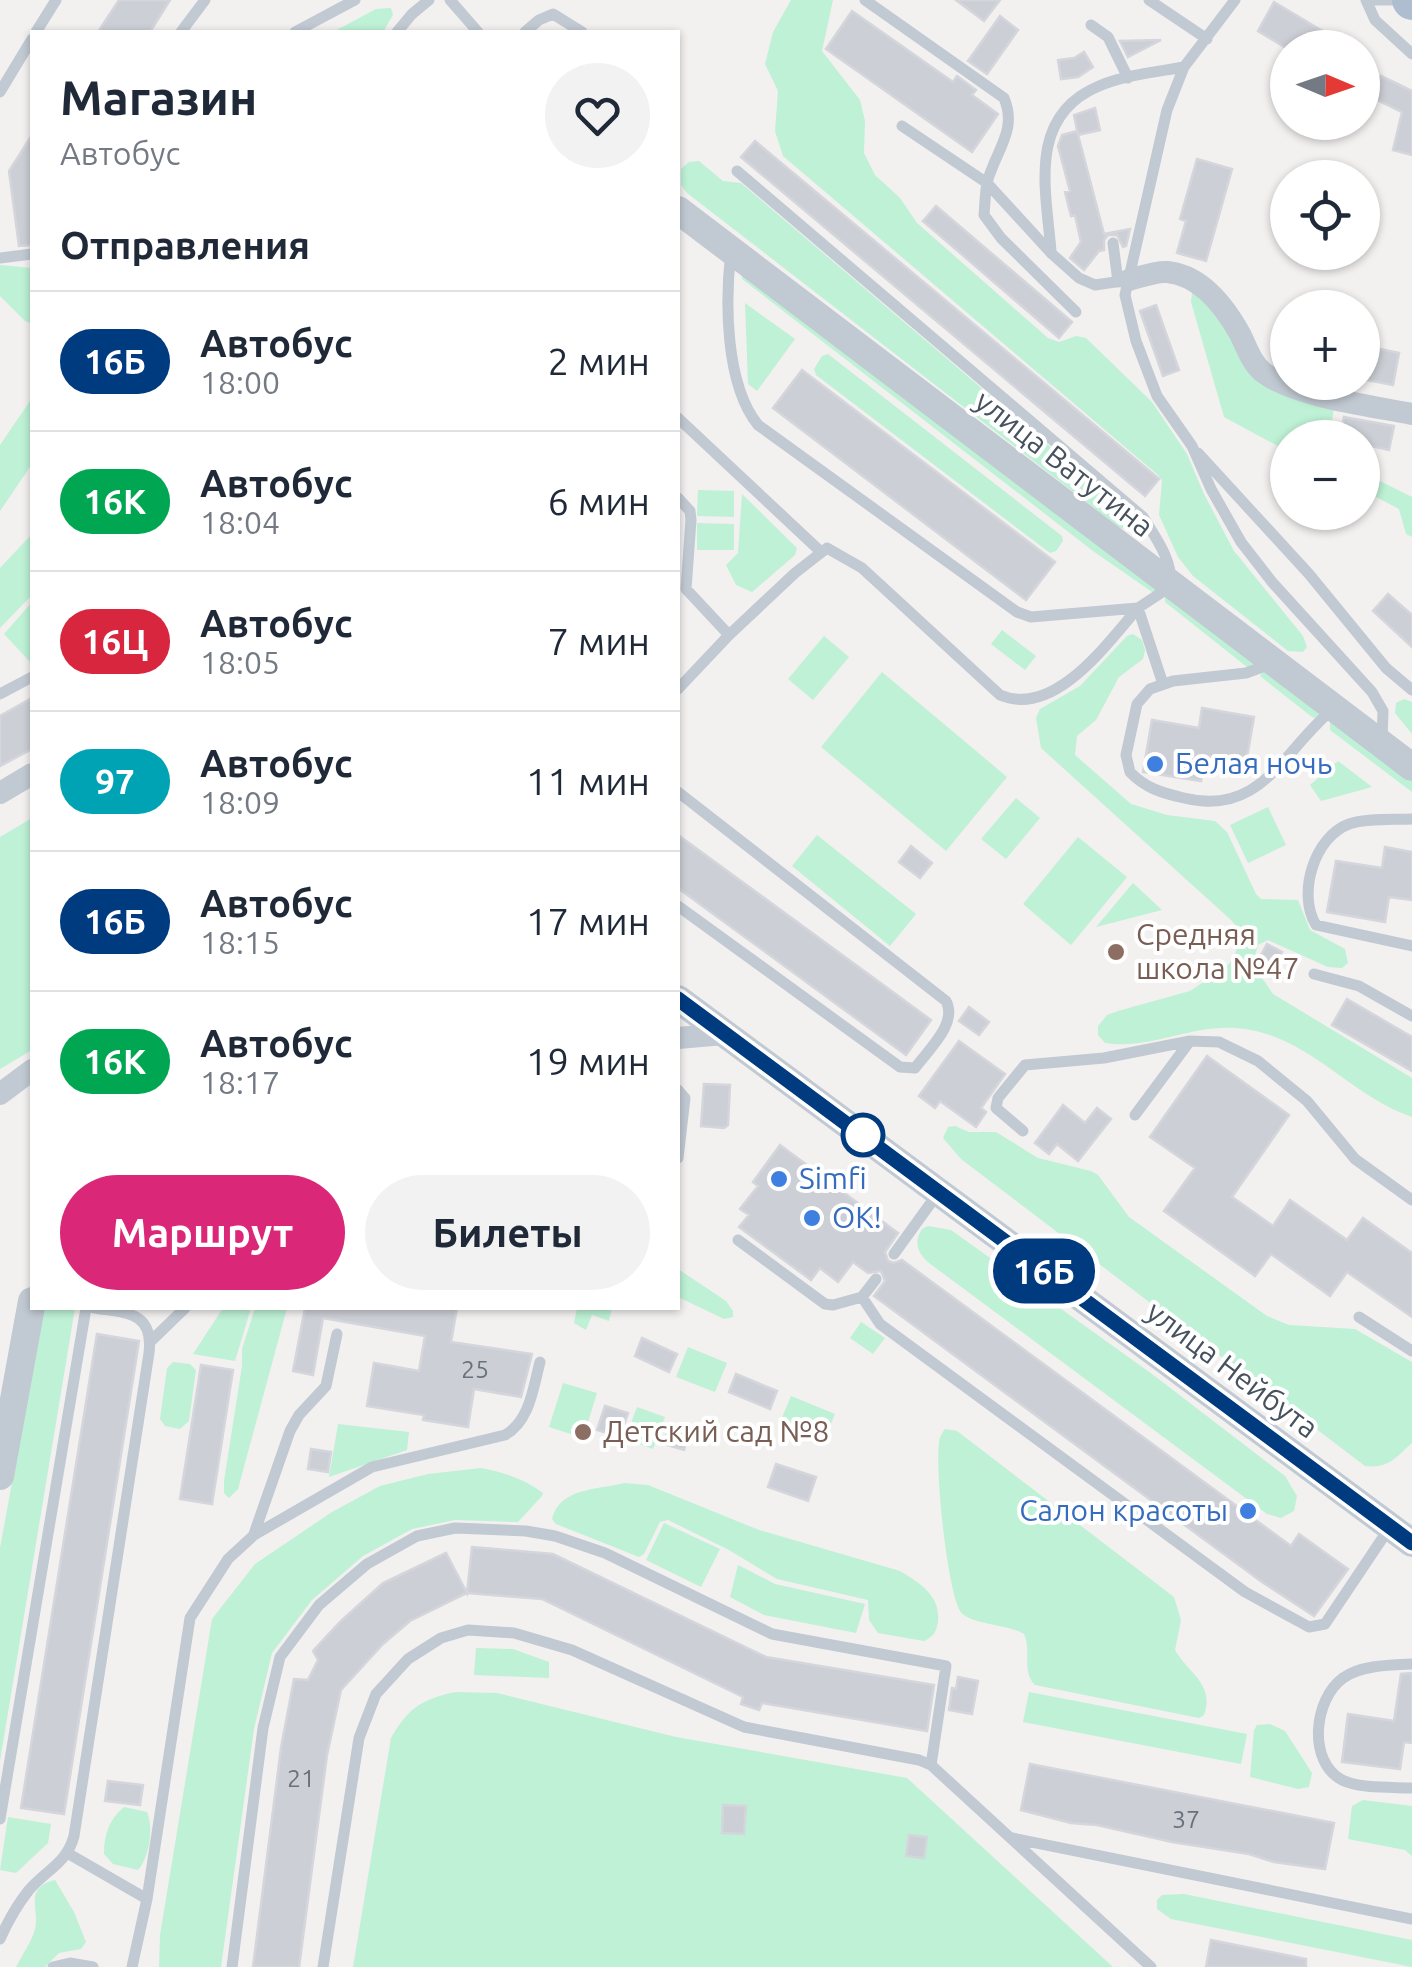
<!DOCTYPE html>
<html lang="ru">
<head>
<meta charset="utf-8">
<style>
  :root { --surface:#fff; --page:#f2f2f3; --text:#1f2937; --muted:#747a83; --line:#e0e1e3; --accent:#db2777 }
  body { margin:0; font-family:Ubuntu,sans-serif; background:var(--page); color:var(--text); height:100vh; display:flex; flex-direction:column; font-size:38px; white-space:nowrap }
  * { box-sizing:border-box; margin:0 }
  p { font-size:32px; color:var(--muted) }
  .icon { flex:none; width:55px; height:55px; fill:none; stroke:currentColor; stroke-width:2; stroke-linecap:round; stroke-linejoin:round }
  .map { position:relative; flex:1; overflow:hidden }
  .details { position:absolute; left:30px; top:30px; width:650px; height:1280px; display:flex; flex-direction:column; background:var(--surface); border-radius:0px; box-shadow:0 2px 8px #0004 }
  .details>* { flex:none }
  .badge { padding:0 20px; border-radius:32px; font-size:35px; line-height:65px }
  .needle { width:65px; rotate:92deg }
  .buttons { position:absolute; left:1270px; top:30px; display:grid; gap:20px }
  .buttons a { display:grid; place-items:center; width:110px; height:110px; border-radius:50%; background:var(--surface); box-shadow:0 2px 8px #0004; font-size:50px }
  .map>.badge { position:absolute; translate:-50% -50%; box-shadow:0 0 0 5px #fff }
  h2 { padding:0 30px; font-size:38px; line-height:90px }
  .round { display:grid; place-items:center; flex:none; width:105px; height:105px; border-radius:52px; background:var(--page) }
  .head { display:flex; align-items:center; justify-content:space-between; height:170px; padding:0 30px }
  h1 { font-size:48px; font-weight:600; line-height:75px }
  .button { display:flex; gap:20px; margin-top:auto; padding:20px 30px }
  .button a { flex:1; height:115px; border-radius:60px; background:var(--accent); color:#fff; font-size:40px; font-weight:600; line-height:115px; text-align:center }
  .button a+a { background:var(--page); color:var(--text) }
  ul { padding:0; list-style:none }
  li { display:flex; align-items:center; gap:30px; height:140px; padding:0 30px; border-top:2px solid var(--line) }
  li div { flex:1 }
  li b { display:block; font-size:38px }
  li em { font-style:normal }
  li .badge { min-width:110px; font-weight:700; text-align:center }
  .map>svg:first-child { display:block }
</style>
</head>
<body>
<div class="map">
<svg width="1412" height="1967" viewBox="0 0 1412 1967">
  <rect width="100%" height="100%" fill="#f3f0f0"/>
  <path fill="#bef1d5" d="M791,0H833L822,51L860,100L865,121L864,153L875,175L900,198L917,223L1048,338L1059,342L1076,336L1086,338L1152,402L1187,454L1204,494L1234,551L1303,636L1307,647L1303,652L1288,651L1193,576L1178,557L1159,515L1162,481L1158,475L783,156L775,131L778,91L765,64L773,32Z
    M391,8L393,15L383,32H333L376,9Z
    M699,161L723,181L741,183L1128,513L1132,520L1130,530L1120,528L687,193L681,185V169L689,162Z
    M0,265L32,268V324L25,321L0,296Z
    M741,271L1158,581L1155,594L1093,551L742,279Z
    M1192,293L1208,300L1250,368L1334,409L1329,437L1288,438L1287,451L1224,417L1191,302Z
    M745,303L795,339L757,391L748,384Z
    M828,354L1062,536L1063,541L1056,551L1050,553L816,375L814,369L822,356Z
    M32,398V464L0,511V445Z
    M1362,472L1412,497V537L1406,534L1399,509L1363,490Z
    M698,490L734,491V517L697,516Z
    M742,494L797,548L795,555L752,592L736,585L726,565L738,553Z
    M697,523L734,524V550H697Z
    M32,534V595L0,628V568Z
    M1165,595L1258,662L1247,667L1165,602Z
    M32,602V664L4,634Z
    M1002,630L1036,656L1025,670L991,644Z
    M1133,634L1142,640L1145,650L1143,659L1119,677L1096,720L1077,736L1075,755L1131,804L1167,815L1215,821L1227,832L1256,894L1261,899L1298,900L1310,930L1345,949L1348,963L1342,968L1328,967L1268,940L1258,945L1254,959L1258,972L1273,994L1412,1078V1117C1349,1096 1306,1032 1235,1028C1190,1025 1149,1050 1105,1043L1098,1035V1026L1107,1015L1118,1011L1190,991L1226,967L1234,958L1239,941L1238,928L1231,920L1041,748L1036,718L1040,709L1080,686L1127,636Z
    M824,636L849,657L813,700L788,679Z
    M1263,671L1325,708L1315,718L1312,717L1260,676Z
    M882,672L1007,777L946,851L821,747Z
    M1404,699L1412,702V734L1395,713L1396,703Z
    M1330,721L1412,772V792L1330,730Z
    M1338,761L1372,787L1321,801L1310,785Z
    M1016,798L1040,818L1006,859L981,839Z
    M1268,807L1286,845L1248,863L1230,825Z
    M32,818V1050L0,1069V837Z
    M817,835L916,914L890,946L792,866Z
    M1078,837L1127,877L1071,945L1023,904Z
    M1133,883L1162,910L1096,927Z
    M955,1126L969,1132H996L1038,1158L1091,1171L1098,1175L1129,1217L1267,1316L1289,1325L1355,1329L1405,1358L1412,1362V1443C1396,1457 1389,1469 1365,1466L961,1159L943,1138L948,1127Z
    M928,1226L951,1230L1152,1374L1285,1476L1297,1496L1294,1511L1281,1518L1267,1514L929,1263C918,1253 913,1243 922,1229Z
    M678,1269L726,1301L733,1311V1317L724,1319L678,1297Z
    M44,1308H75L0,1761V1548Z
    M223,1308H251L235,1361L193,1354Z
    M255,1308H287L238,1489L229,1498L224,1493V1481L242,1366V1349Z
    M577,1308H612L609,1321L592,1315L586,1330L574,1323Z
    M861,1322L885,1338L873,1354L850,1338Z
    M688,1347L727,1363L715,1392L676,1377Z
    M173,1362L190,1364L196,1370L189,1421L180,1429L165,1426L160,1419L167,1368Z
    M563,1383L597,1393L583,1438L549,1427Z
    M791,1396L835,1414L822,1446L778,1427Z
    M637,1407L665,1417L653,1449L625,1439Z
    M338,1424L409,1432L407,1450L329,1477Z
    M945,1429L957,1431L1174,1597L1181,1620L1175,1650C1188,1673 1215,1684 1204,1715L1199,1718L1035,1685C1021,1671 1032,1651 1024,1634C1009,1624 969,1625 960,1611C947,1588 935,1470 939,1443C940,1436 941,1435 945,1429Z
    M481,1468C504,1472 524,1479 543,1493L542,1496L518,1522L455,1520L412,1529L363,1556L312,1600L272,1653L254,1729L221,1967H159L160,1935L212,1619L255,1564L332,1512L380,1486L428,1474Z
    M624,1483L648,1485L759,1530L900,1571C920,1583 941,1596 938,1622C936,1632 934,1636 924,1641L878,1633L869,1620L868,1600L777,1579L729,1550L668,1520L660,1522L644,1554L639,1557L556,1524L552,1519C560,1487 598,1490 624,1483Z
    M664,1523L720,1549L701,1587L646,1560Z
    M738,1565L775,1584L865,1604L856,1633L764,1615L730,1597Z
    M476,1648L513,1649L549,1662V1678L474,1675Z
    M456,1692L497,1693L676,1737L907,1778L1113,1967H353L391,1738C408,1708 422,1699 456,1692Z
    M1029,1692L1247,1734L1241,1764L1023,1722Z
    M1270,1724L1285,1731L1312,1773L1309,1787L1298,1789L1250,1777L1254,1730L1257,1725Z
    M1363,1800L1412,1806V1856L1405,1850L1348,1839L1352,1806Z
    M124,1807L147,1812C154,1828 149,1858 138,1870L113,1864L104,1854C104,1835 109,1819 124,1807Z
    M8,1817L51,1824L48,1843L16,1873L0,1870Z
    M55,1880L74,1912L86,1942L81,1949L59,1953L45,1967H16C22,1955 32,1941 35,1929C40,1909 23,1888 55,1880Z
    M1184,1894L1412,1940V1967L1171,1919L1157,1909V1900L1162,1895Z"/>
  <path fill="#cccfd5" stroke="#d4d6dc" stroke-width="2.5" d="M119,0H170L150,32H98Z
    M956,0H1000L984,21Z
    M1274,2L1351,48H1286L1258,31Z
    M852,11L953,82L957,76L976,90L972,95L998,114L972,152L826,49Z
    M1000,16L1018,30L987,74L968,61Z
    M1161,40L1128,57L1120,41Z
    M1084,52L1093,67L1078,77L1061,79L1058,60L1074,58Z
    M1381,76L1412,91V155L1393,150L1402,112L1371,97Z
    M1095,108L1100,130L1078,135L1074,115Z
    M1077,131L1104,234L1130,229L1126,246L1123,247L1117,235H1108L1104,240V250L1099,251L1084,270L1070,258L1081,242L1075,215L1071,216L1065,192L1070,191L1058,146L1062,135Z
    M32,135V245L19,246L9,171Z
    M755,141L1159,479L1145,496L741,157Z
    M1197,159L1232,169L1206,261L1177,253L1186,221L1180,219Z
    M936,206L1072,322L1059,338L923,221Z
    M1156,305L1179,370L1163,376L1140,311Z
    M1366,346L1399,353L1393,385L1362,379Z
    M802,370L1055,562L1026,600L773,408Z
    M1344,417L1394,426L1389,450L1362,444V438H1340Z
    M1388,594L1412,615V647L1373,611Z
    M32,698V749L0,766V716Z
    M1202,708L1254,717L1246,763L1205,756L1201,781L1143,772L1152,720L1199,728Z
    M678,835L931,1020L906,1055L678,888Z
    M911,846L932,863L920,878L899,862Z
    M1385,847L1412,852V900L1389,897L1385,922L1327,912L1336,861L1382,868Z
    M1267,944L1282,952L1274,966L1259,959Z
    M1347,999L1412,1037V1071L1332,1025Z
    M969,1007L989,1022L979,1035L959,1021Z
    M959,1041L1005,1074L981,1108L986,1112L976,1127L940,1101L935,1108L919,1096Z
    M1207,1056L1289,1115L1232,1197L1273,1226L1290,1200L1347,1240L1363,1218L1412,1253V1317L1347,1272L1330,1296L1271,1254L1255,1276L1164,1211L1195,1168L1150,1137Z
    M704,1084L730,1085L728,1125L724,1128L701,1126Z
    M1063,1105L1085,1123L1097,1108L1111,1119L1078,1161L1057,1144L1049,1154L1035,1143Z
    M780,1145L898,1233L885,1252L888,1261L894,1263L902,1260L1291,1546L1299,1534L1348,1569L1314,1616L1262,1582L874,1296L885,1281L881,1271L868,1273L853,1262L838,1282L820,1268L811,1280L739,1227L749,1215L740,1209L758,1186L753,1182Z
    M305,1308H457L451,1342L532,1354L521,1397L474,1389L468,1427L423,1420L424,1415L367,1406L374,1363L419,1371L425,1336L323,1318L313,1375L293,1371Z
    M97,1334L139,1341L64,1814L21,1808Z
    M642,1338L677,1354L669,1372L635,1356Z
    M201,1365L233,1370L212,1504L180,1499Z
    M736,1374L777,1391L770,1409L729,1392Z
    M605,1406L628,1413L620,1437L597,1430Z
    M669,1426L689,1431L684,1450L664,1444Z
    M311,1449L331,1452L328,1472L308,1469Z
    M776,1464L816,1477L808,1501L768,1487Z
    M472,1547L553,1554L766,1657L934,1685L927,1731L762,1703L759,1710L741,1704L743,1697L542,1599L467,1593L410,1621L383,1644L341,1690L327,1755L299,1967H253L281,1748L294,1679L308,1680L318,1660L313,1651L341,1621L383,1583L446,1553L467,1593Z
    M1412,1673V1743L1404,1742L1400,1769L1342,1762L1348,1714L1394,1721L1401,1674Z
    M958,1677L978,1681L972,1714L949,1710L952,1688L956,1689Z
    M1030,1764L1334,1823L1325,1869L1274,1862L1249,1854L1172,1842L1097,1825L1071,1823L1021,1810Z
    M108,1781L143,1785L140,1805L105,1801Z
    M723,1805L746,1806L744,1834L722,1833Z
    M909,1835L927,1837L924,1858L906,1856Z
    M1211,1940L1306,1959V1967H1206Z"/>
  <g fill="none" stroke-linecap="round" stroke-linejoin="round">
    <path stroke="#c1c9d2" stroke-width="11" d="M450,0L478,32
      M865,0L1004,98C1018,131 995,151 987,183C985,193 985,205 984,215L1001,238L1076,312
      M1149,0L1207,39
      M1235,0L1184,67L1167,110L1125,295L1136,341L1157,396L1192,446L1211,489L1241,542L1272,582L1372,692L1383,711L1382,741
      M1366,0L1375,20L1412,54
      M1376,0H1404
      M1091,25L1108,37L1128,78
      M36,32L56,0
      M181,32L205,0
      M295,32L355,0
      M397,32L412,14L429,0
      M525,32L539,20L553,14L582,32
      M0,92L32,39
      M902,126L987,183L1052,254L1079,278L1095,285L1129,280
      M1113,243L1118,282
      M731,251C725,301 725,384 758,425L1017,612L1031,617L1138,608L1170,587C1174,562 1156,538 1143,517L737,171
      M1051,251C1046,190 1027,116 1099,86C1125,75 1156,72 1184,67
      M0,258L32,254
      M678,418L820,551
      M1198,453L1309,574L1386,668L1412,690
      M678,498L690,511L691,520L686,589L729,635
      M1138,608L1163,684
      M1270,664L1246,673L1173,681L1150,689L1137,704L1126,755L1130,772C1145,788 1162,793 1184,798C1262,817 1283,750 1333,709
      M678,689L729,635L795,573L827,548L862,568L1000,695C1054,718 1106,645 1138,608
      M0,694L32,677
      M678,792L946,1001C958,1024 928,1050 915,1068L900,1067L678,906
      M1412,819C1393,820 1368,818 1349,824C1314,837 1297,894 1316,925L1412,946
      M1314,974L1359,986L1412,1016
      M678,1090L685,1098L678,1158
      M1135,1115L1190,1041
      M1023,1131L996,1108L998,1098L1025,1065L1104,1058L1190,1041L1219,1042L1258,1061L1307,1101L1355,1159L1412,1200
      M738,1240L825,1304L833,1305L862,1297
      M894,1254L938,1193
      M876,1279L862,1297L880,1324L1245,1592L1309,1627L1325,1624L1390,1527
      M1359,1317L1412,1351
      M150,1342L185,1308
      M254,1534L290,1431L299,1415L326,1386L337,1334
      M1412,1664C1391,1665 1361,1665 1343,1678C1314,1699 1307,1761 1342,1780C1361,1789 1391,1787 1412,1788
      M0,1819L86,1308
      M1012,1838L1412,1919
      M69,1854L147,1899L190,1618L228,1559L254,1535L372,1467L505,1435C530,1421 533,1388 540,1362
      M0,1939C8,1921 17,1905 29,1890C46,1870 67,1863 74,1836L149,1353C154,1311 125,1313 94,1308
      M53,1967L70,1963L93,1967
      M132,1967L147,1899
      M232,1967L263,1728L280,1657L319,1605L367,1564L417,1536L455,1528L526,1531L555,1536L605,1553L772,1634L946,1666L931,1765
      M323,1967L359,1738L376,1694L408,1659L441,1638L468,1630L514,1633L572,1650L744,1727L919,1760L931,1765L1151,1967"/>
    <path stroke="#c1c9d2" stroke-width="22" d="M1129,280C1141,277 1155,271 1167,272C1201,275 1225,307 1240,334C1247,348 1252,364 1264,373C1296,397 1373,406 1412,414
      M0,793L32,774
      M678,1038L724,1034
      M0,1094L32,1070"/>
    <path stroke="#c1c9d2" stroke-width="28" d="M678,210L1412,767
      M678,999L1412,1543
      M0,1476L32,1301"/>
    <path stroke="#afbdd0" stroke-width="38" d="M1411,0L1412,1"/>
  </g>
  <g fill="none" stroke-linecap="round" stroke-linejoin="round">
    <defs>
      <path id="line" d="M678,999L1412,1543"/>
    </defs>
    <use href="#line" stroke="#fff" stroke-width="22"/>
    <use href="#line" stroke="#003b80" stroke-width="15"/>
  </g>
  <g fill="#3f7fe0" stroke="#fff" stroke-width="4">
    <circle cx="1155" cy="764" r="10"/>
    <circle cx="779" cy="1179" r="10"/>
    <circle cx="812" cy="1218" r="10"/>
    <circle cx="1248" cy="1511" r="10"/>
  </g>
  <g fill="#8d6e63" stroke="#fff" stroke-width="4">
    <circle cx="1116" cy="952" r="10"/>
    <circle cx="583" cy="1432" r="10"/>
  </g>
  <circle fill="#fff" stroke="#003b80" stroke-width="5" cx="863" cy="1135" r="20"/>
  <g text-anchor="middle" stroke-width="8" stroke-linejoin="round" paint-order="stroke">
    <g font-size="25" fill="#68717c">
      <text x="475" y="1378">25</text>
      <text x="301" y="1787">21</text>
      <text x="1186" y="1828">37</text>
    </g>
    <g font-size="30" fill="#47525e" stroke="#fff">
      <text transform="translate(1064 464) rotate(38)" y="10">улица Ватутина</text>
      <text transform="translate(1232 1370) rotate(37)" y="10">улица Нейбута</text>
    </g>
    <g font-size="30" fill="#366cbe" stroke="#fff" text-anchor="start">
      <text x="1175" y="774">Белая ночь</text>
      <text x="799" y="1189">Simfi</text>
      <text x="832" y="1228">ОК!</text>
      <text x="1228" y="1521" text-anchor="end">Салон красоты</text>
    </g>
    <g font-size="30" fill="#785e54" stroke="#fff" text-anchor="start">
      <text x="1136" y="945">Средняя<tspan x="1136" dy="34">школа №47</tspan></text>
      <text x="603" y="1442">Детский сад №8</text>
    </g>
  </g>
</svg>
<div class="buttons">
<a><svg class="needle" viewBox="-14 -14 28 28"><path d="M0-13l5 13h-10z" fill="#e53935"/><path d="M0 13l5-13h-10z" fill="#747a83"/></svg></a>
<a><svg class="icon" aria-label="locate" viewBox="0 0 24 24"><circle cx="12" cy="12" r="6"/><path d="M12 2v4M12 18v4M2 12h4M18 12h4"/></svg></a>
<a>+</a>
<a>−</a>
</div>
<b class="badge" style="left:1044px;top:1271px;background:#003b80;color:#fff">16Б</b>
<section class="details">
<div class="head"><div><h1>Магазин</h1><p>Автобус</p></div><a class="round"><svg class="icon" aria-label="heart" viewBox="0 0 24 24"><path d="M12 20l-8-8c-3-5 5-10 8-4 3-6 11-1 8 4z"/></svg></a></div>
<h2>Отправления</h2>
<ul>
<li><span class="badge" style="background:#003b80;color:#fff">16Б</span><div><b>Автобус</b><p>18:00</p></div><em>2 мин</em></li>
<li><span class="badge" style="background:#00a651;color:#fff">16К</span><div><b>Автобус</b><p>18:04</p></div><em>6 мин</em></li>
<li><span class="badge" style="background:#d7263d;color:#fff">16Ц</span><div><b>Автобус</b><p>18:05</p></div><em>7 мин</em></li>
<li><span class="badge" style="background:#00a3b4;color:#fff">97</span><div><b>Автобус</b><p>18:09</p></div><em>11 мин</em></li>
<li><span class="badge" style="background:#003b80;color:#fff">16Б</span><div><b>Автобус</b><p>18:15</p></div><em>17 мин</em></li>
<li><span class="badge" style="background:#00a651;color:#fff">16К</span><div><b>Автобус</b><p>18:17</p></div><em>19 мин</em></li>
</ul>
<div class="button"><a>Маршрут</a><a>Билеты</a></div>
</section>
</div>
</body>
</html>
